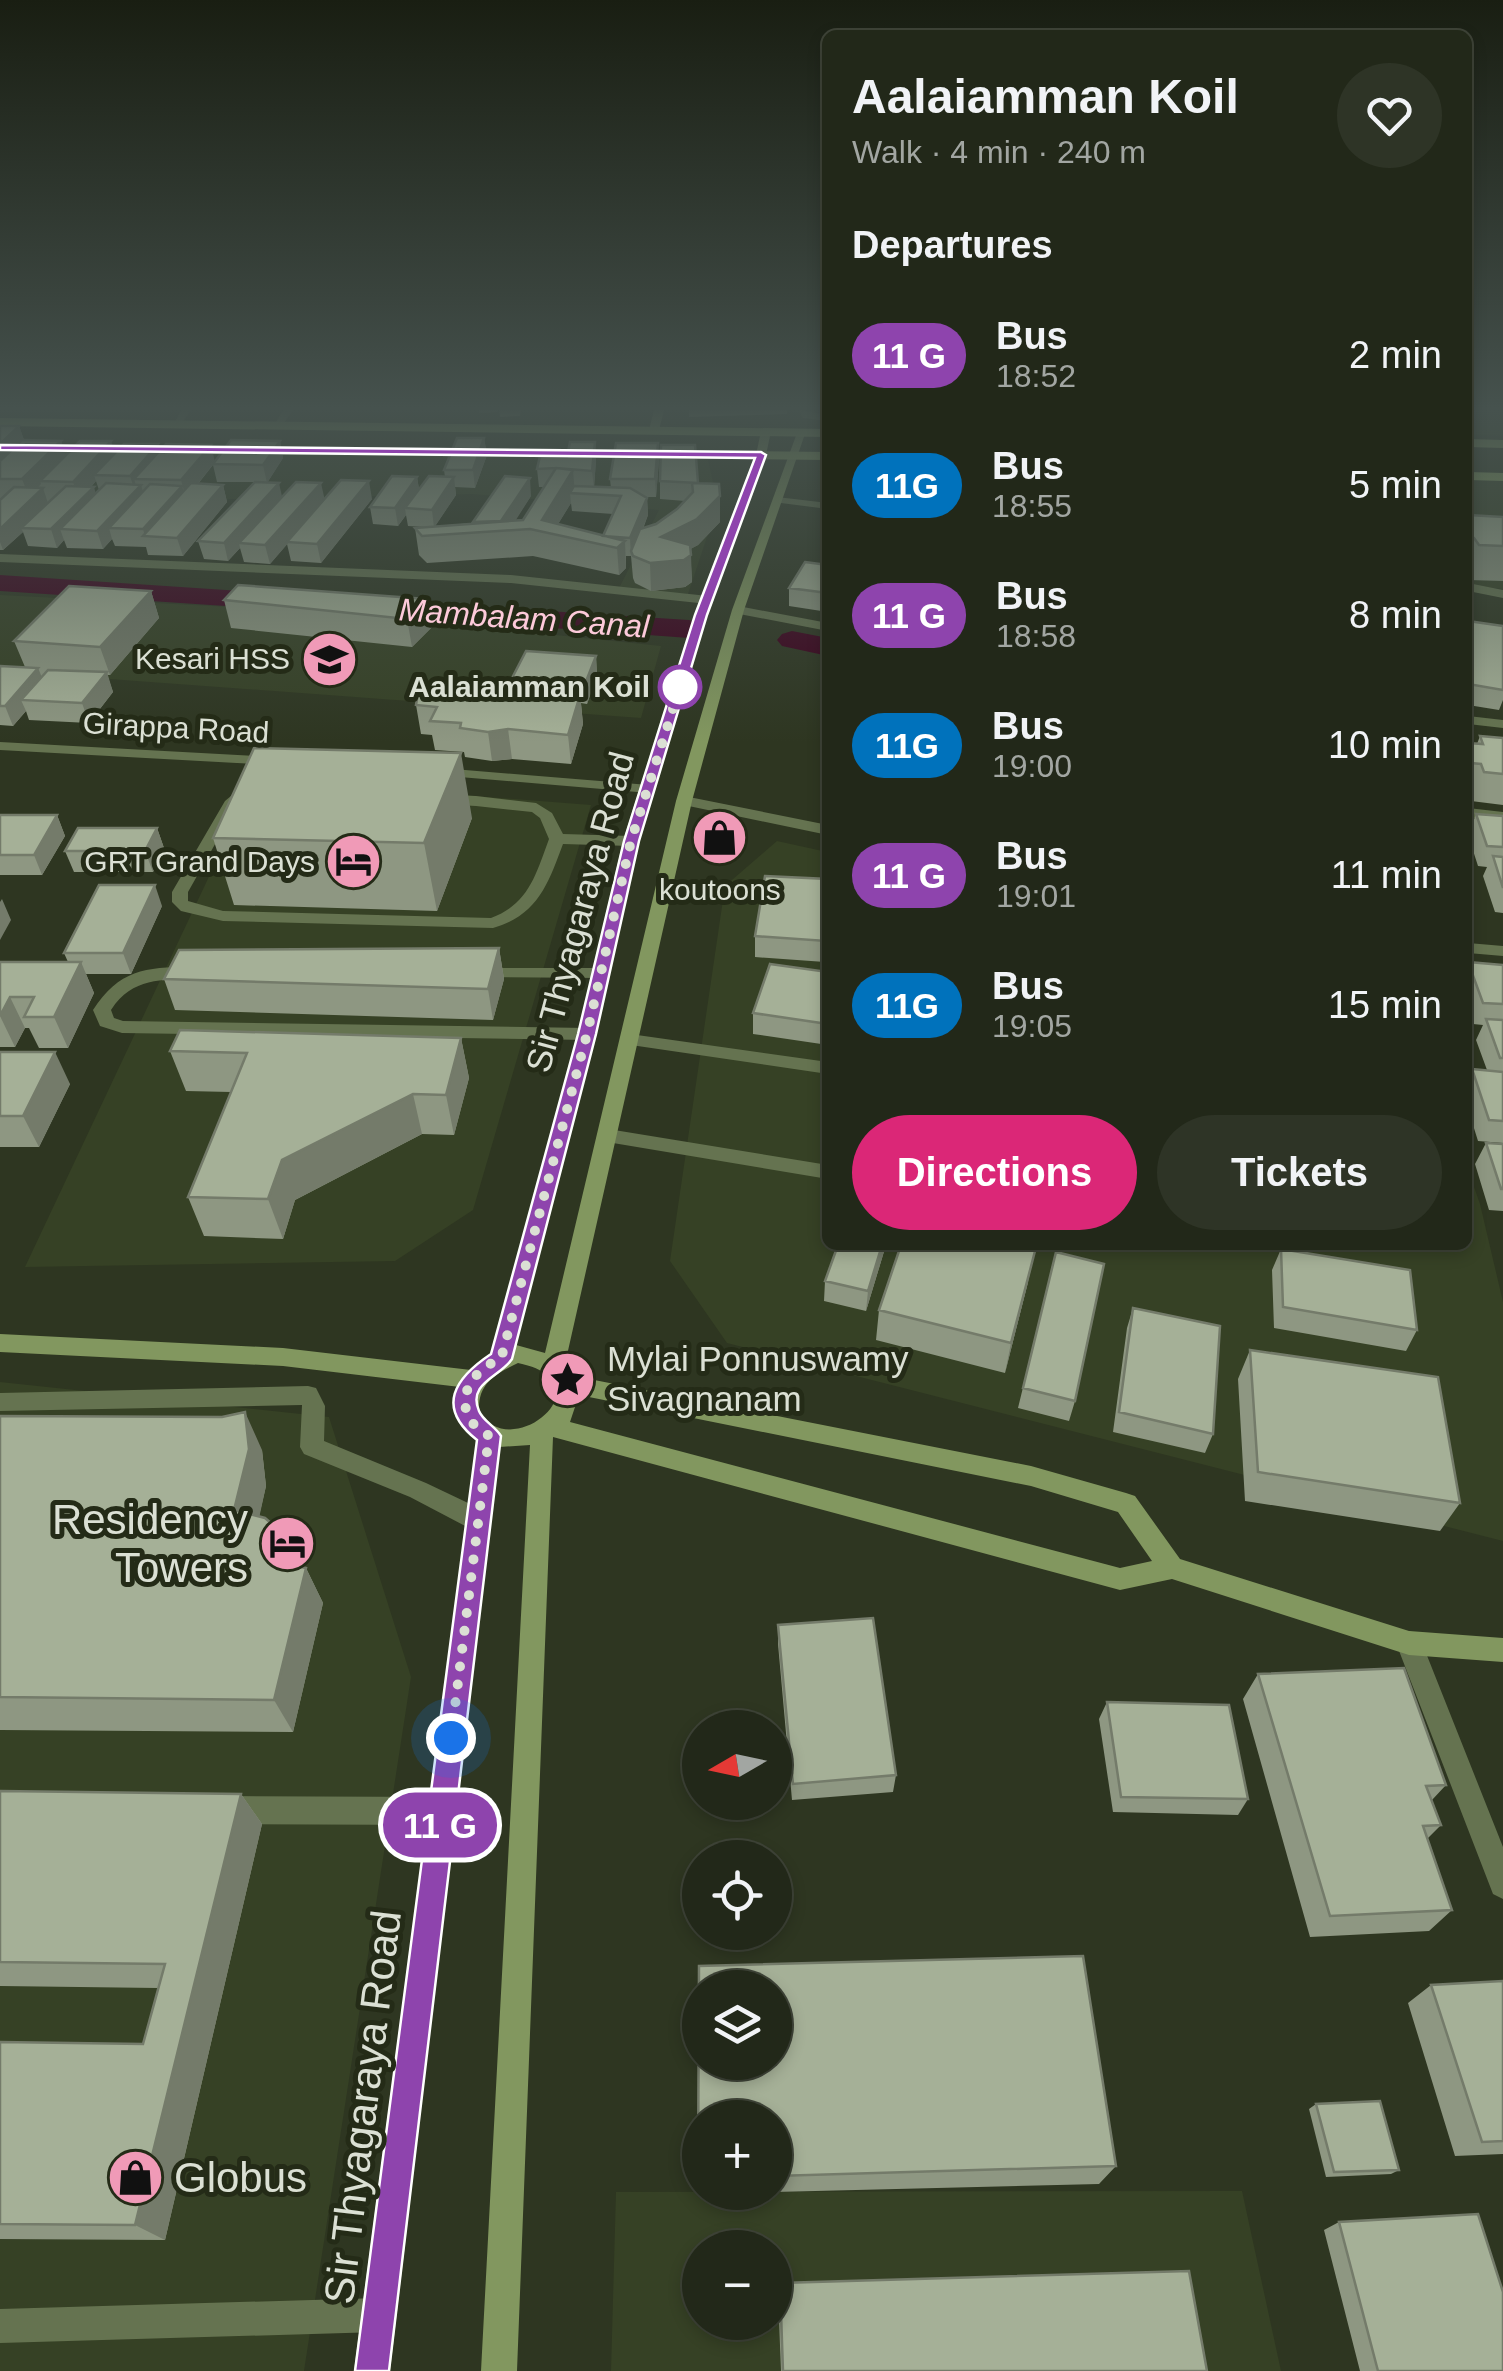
<!DOCTYPE html>
<html lang="en">
<head>
<meta charset="utf-8">
<style>
  :root { --surface:#222819; --page:#2e3426; --text:#f1f3f6; --muted:#a2a6a2; --line:#3f4438; --accent:#db2777 }
  body { margin:0; font-family:Arial,sans-serif; background:var(--page); color:var(--text); height:100vh; display:flex; flex-direction:column; font-size:38px; white-space:nowrap }
  * { box-sizing:border-box; margin:0 }
  p { font-size:32px; color:var(--muted) }
  .icon { flex:none; width:55px; height:55px; fill:none; stroke:currentColor; stroke-width:2; stroke-linecap:round; stroke-linejoin:round }
  .map { position:relative; flex:1; overflow:hidden }
  .drawer { position:absolute; left:822px; top:30px; width:650px; height:1220px; display:flex; flex-direction:column; background:var(--surface); border-radius:15px; box-shadow:0 5px 15px #0003,0 0 0 2px var(--line) }
  .drawer>* { flex:none }
  .badge { padding:0 20px; border-radius:32px; font-size:35px; line-height:65px }
  .needle { width:65px; rotate:261deg }
  .fabs { position:absolute; left:682px; top:1710px; display:grid; gap:20px }
  .fabs a { display:grid; place-items:center; width:110px; height:110px; border-radius:50%; background:var(--surface); box-shadow:0 5px 15px #0003,0 0 0 2px var(--line); font-size:50px }
  .you { position:absolute; width:50px; height:50px; margin:-25px; border:8px solid #fff; border-radius:50%; background:#1a73e8; box-shadow:0 0 0 15px #1a73e833 }
  .map>.badge { position:absolute; translate:-50% -50%; box-shadow:0 0 0 5px #fff }
  h2 { padding:0 30px; font-size:38px; line-height:90px }
  .round { display:grid; place-items:center; flex:none; width:105px; height:105px; border-radius:52px; background:var(--page) }
  .overview { display:flex; align-items:center; justify-content:space-between; height:170px; padding:0 30px }
  h1 { font-size:48px; font-weight:700; line-height:75px }
  .primary-button { display:flex; gap:20px; margin-top:auto; padding:20px 30px }
  .primary-button a { flex:1; height:115px; border-radius:60px; background:var(--accent); color:#fff; font-size:40px; font-weight:700; line-height:115px; text-align:center }
  .primary-button a+a { background:var(--page); color:var(--text) }
  ul { padding:0; list-style:none }
  li { display:flex; align-items:center; gap:30px; height:130px; padding:0 30px }
  li div { flex:1 }
  li b { display:block; font-size:38px }
  li em { font-style:normal }
  li .badge { min-width:110px; font-weight:700; text-align:center }
  .map>svg:first-child { display:block }
</style>
</head>
<body>
<div class="map">
<svg width="1503" height="2371" viewBox="0 0 1503 2371">
  <rect width="100%" height="100%" fill="#2e3621"/>
  <path fill="#364125" fill-rule="evenodd" d="M1468,410H1503V436L1468,435Z
    M0,451L708,460L718,504L688,594L618,590L659,510L473,494L0,504Z
    M1468,472L1503,473V589L1468,586Z
    M0,595L346,613L661,646L641,718L0,671Z
    M255,779L591,805L473,1210L395,1261L25,1267Z
    M777,841L827,852L828,1245H1468V1170L1480,1204L1503,1302V1541L727,1343L670,1261L725,886Z
    M0,1382L329,1417L411,1677L304,2371H0Z
    M1242,2191L1281,2371H611L616,2192ZM700,2248H775V2322H700Z"/>
  <g fill="none" stroke-linecap="round" stroke-linejoin="round">
    <path fill="#3c001c" fill-rule="evenodd" d="M0,575L287,594L301,602L287,610L0,591Z
      M371,600L689,620L699,623L703,629L699,635L689,638L361,614L357,608L361,602Z
      M792,631L828,638V656L782,646L777,640L782,634Z"/>
    <path fill="#657350" fill-rule="evenodd" d="M181,410H191L179,427L174,424Z
      M799,410L828,415V421L803,418Z
      M256,786L476,796L536,803L552,813L563,834L631,836L639,841L631,846L563,844C548,884 538,915 493,928L223,921L181,911L172,902V892L225,801L238,790ZM256,794L476,806L532,812L540,818L549,839C536,874 529,904 491,918L223,911L188,901V892L236,807L248,796Z
      M190,967L199,972L196,976C161,982 133,976 111,1010L114,1018L123,1021L587,1028L596,1034L587,1040L122,1033L100,1026L93,1010C119,970 145,967 190,967Z
      M479,968H601L610,973L601,978L473,977L470,973Z
      M308,1386L316,1388L325,1406L324,1441L426,1483L487,1512L490,1520L487,1528L478,1531L469,1528L410,1497L304,1454L300,1447L302,1405L0,1411V1393Z
      M227,1796L442,1797L452,1801L456,1811L452,1821L442,1825L227,1824L217,1820L213,1810L217,1800Z
      M379,2298L391,2303L396,2315L391,2327L379,2332L0,2343V2309Z"/>
    <path fill="#657350" fill-rule="evenodd" d="M283,410H293L281,427H273Z
      M777,497L828,503V509L773,502V498Z
      M0,554L511,575L708,596L714,600L708,604L511,583L0,562Z
      M1468,583L1503,590V598L1468,591Z
      M738,606L828,623V631L734,613V607Z
      M1468,716L1503,720V728L1468,724Z
      M0,742L273,757L280,761L273,765L0,750Z
      M441,768L649,785L656,789L649,793L436,775L434,772Z
      M684,796L828,825V835L679,804L676,801Z
      M1468,808L1503,812V822L1468,817Z
      M1468,943L1503,946V956L1468,953Z
      M630,1034L828,1062V1074L624,1044L621,1040Z
      M608,1129L828,1165V1179L601,1141L598,1136Z
      M1409,1631L1418,1634L1422,1643L1503,1847V1899L1493,1894L1396,1643L1400,1634Z"/>
    <path fill="#82975f" fill-rule="evenodd" d="M654,410H664L659,430L654,433L649,430Z
      M766,428L771,431L766,455L707,615L639,841L596,1034L516,1345L545,1353L676,801L732,610L797,433L806,431L744,610L692,801L565,1364L574,1376L1031,1466L1126,1493L1135,1496L1180,1559L1409,1631L1503,1638V1662L1409,1655L1172,1579L1120,1590L553,1437L517,2371H481L530,1445L499,1447L390,2371H354L477,1440C459,1427 450,1407 460,1387L283,1366L0,1352V1334L283,1348L471,1370L491,1356L578,1034L623,841L695,615L756,455L761,431ZM518,1363C611,1382 510,1466 479,1411C478,1383 495,1374 518,1363ZM579,1395L1031,1486L1118,1512L1152,1561L1120,1568L570,1422Z"/>
    <path fill="#98b36a" fill-rule="evenodd" d="M0,418L828,429V437L0,426Z
      M1468,439L1503,440V448L1468,447Z
      M0,444L828,452V460L0,452Z
      M1468,472L1503,473V481L1468,480Z"/>
  </g>
  <path fill="#8e9782" fill-rule="evenodd" d="M479,410H498L497,412L479,413Z
    M499,410H521L520,416L500,417Z
    M689,410H787V414L689,417Z
    M0,426H19L24,440L61,441L66,455L160,451L215,461L280,441L283,458L267,483L282,497L372,499L321,563L291,561L287,544L270,564L244,562L240,548L228,561L204,559L198,541L254,482H217L213,465L198,484L223,485L227,502L183,556L148,555L146,547L115,546L112,539L103,549L67,548L64,540L57,548L28,546L23,532L3,550H0ZM96,481L99,490L96,494L91,487Z
    M484,438L487,455L475,488L455,487L456,495L435,526L473,523L531,496L515,520H523L544,487H539L537,469L596,460L594,487L611,488L610,479L659,460L656,497H646L647,498L648,515L643,529L656,524L677,509L685,501L660,499V481L698,483L720,522L698,545L690,549L692,582L685,587L651,591L635,583L633,578L631,556H626V568L619,575L533,556L427,563L419,555L415,528L425,527L408,526L406,515L398,526L373,524L370,507L417,477L419,489L445,477L444,470ZM571,503L572,511L613,514L603,536L558,524Z
    M1468,515L1503,517V581L1468,580Z
    M828,521V548H822L823,529Z
    M828,565V612L789,606V588Z
    M151,591L159,618L110,675H107L113,692L89,723L29,720L26,711L13,726L0,725V666L25,667L14,641Z
    M427,599L432,627L412,647L231,628L224,600Z
    M1468,621L1503,626V700L1499,710L1468,705Z
    M596,656L597,675L587,704L581,703L583,724L571,764L512,759L492,761L465,757L464,752L435,750L432,735L421,734L416,705L471,689L512,688L511,680Z
    M1480,736L1503,738V805L1471,801L1469,793H1468V743L1477,744Z
    M1476,814L1503,816V913L1495,912L1483,876L1487,867L1478,866L1468,835Z
    M0,815H57L65,836L42,875H0Z
    M472,818L437,911L234,905L213,838Z
    M157,828L164,848L153,872H74L65,851Z
    M162,906L131,974H86L94,993L68,1048H39L29,1028H25L15,1047H0V962H68L64,953Z
    M755,936L828,938L825,962L755,957Z
    M499,948L504,979L493,1020L175,1010L164,979Z
    M1468,962L1503,965V1143L1478,1141L1468,1109V1078L1472,1069L1487,1070L1476,1040L1483,1025L1473,1024L1468,1009Z
    M828,972V1045L753,1034V1013Z
    M461,1038L469,1078L454,1135L422,1134L295,1200L283,1239L204,1236L188,1197L231,1092L186,1091L170,1051Z
    M0,1052L70,1084L39,1147H0Z
    M1486,1143L1503,1144V1211L1489,1210L1475,1164Z
    M886,1245L866,1311L824,1301L825,1281Z
    M1281,1249L1417,1330L1406,1351L1274,1328L1272,1270Z
    M1056,1252L1075,1401L1069,1421L1018,1408Z
    M1028,1282L1005,1373L876,1340L879,1310Z
    M1133,1308L1213,1434L1205,1453L1113,1432L1127,1328Z
    M1250,1350L1460,1503L1440,1531L1245,1501L1238,1379Z
    M0,1416L262,1450L266,1486L259,1516L286,1536L300,1567L306,1568L323,1603L293,1732L0,1730Z
    M778,1625L896,1775L893,1792L792,1800L778,1644Z
    M1258,1674L1446,1785L1432,1800L1441,1825L1427,1839L1452,1910L1429,1931L1310,1937L1243,1699Z
    M1107,1702L1248,1799L1238,1815L1113,1812L1099,1719Z
    M0,1791L241,1794L262,1824L165,2240L0,2239V2042L143,2044L158,1988L0,1986Z
    M1083,1956L1116,2166L1099,2184L775,2192V2118H700V2189L698,2178L699,1966ZM700,1988H775V2062H700Z
    M1503,1981V2154L1455,2156L1408,2003L1431,1985Z
    M1316,2104L1399,2170L1391,2174L1326,2177L1309,2109Z
    M701,2192H775L701,2194Z
    M1339,2222L1503,2371H1360L1324,2230Z
    M780,2283L1207,2371H781L778,2295Z"/>
  <path fill="#747b6a" d="M19,426L28,451L0,478V444Z
    M484,438L487,455L475,488L473,470Z
    M61,441L67,458L40,481L41,484L29,497L22,479Z
    M111,441L117,458L94,475L96,481L79,500L73,482Z
    M280,441L283,458L267,483L263,465Z
    M595,442L596,460L594,488L592,471Z
    M658,443L659,460L656,497L655,479Z
    M158,444L163,461L134,479L137,488L141,485L146,502L109,528L112,539L103,549L97,531L135,491L130,476Z
    M211,445L215,462L186,498L181,480Z
    M573,470L575,494L570,493L571,503L552,534L542,520Z
    M417,477L420,495L405,508L406,515L398,526L395,508Z
    M454,477L456,495L434,528L432,510Z
    M530,478L531,496L509,531L499,524Z
    M369,481L372,499L321,563L317,544Z
    M279,483L283,501L239,543L240,548L228,561L224,543Z
    M321,483L325,501L270,564L265,545Z
    M223,485L227,502L183,556L177,538Z
    M182,486L187,503L145,536L143,529Z
    M94,487L99,505L60,529L64,540L57,548L51,529Z
    M43,488L49,506L21,528L23,532L3,550L0,542V529Z
    M720,496V522L698,545L667,562L691,555L692,582L685,587L651,591L650,563L661,537Z
    M647,498L648,515L632,554L631,551V556L630,538Z
    M625,541L626,568L619,575L617,548Z
    M151,591L159,618L110,675L100,647Z
    M427,599L432,627L412,647L407,619Z
    M596,656L597,675L587,704L585,684Z
    M38,668L46,687L21,700L26,711L13,726L5,706Z
    M107,672L113,692L89,723L82,703Z
    M580,695L583,724L571,764L568,735Z
    M508,729L512,759L492,761L488,732Z
    M461,753L472,818L437,911L424,843Z
    M57,815L65,836L42,875L34,855Z
    M157,828L164,848L153,872L145,851Z
    M155,885L162,906L131,974L123,953Z
    M2,899L11,920L0,940V902Z
    M499,948L504,979L493,1020L488,989Z
    M81,962L94,993L68,1048L54,1017Z
    M10,997L25,1028L15,1047L0,1016Z
    M461,1038L469,1078L454,1135L446,1095Z
    M55,1052L70,1084L39,1147L23,1116Z
    M413,1094L422,1134L295,1200L283,1239L268,1199L282,1160Z
    M882,1245H886L866,1311L868,1291Z
    M1035,1251L1028,1282L1005,1373L1011,1343Z
    M245,1412L262,1450L266,1486L253,1546L234,1510Z
    M286,1536L302,1572L281,1563Z
    M306,1568L323,1603L293,1732L274,1700Z
    M241,1794L262,1824L165,2240L135,2225Z"/>
  <path fill="#a5b097" stroke="#747b6a" stroke-width="2.5" fill-rule="evenodd" d="M0,426H19L0,444Z
    M457,438H484L473,470H444Z
    M22,440L61,441L22,479H0V461Z
    M231,440L280,441L263,465L213,464Z
    M80,441H111L73,482L40,481Z
    M570,442H595L592,471L556,468L537,469L540,456L567,457Z
    M616,443H658L655,479H610Z
    M124,444H158L130,476L94,475Z
    M166,444L211,445L181,480L134,479Z
    M661,445H695L698,483L660,481Z
    M556,468L573,470L542,520L625,541L617,548L530,529L422,536L415,528L523,520Z
    M392,476L417,477L395,508L370,507Z
    M429,476L454,477L432,510L405,508Z
    M505,476L530,478L501,521L473,522Z
    M341,480L369,481L317,544L287,542Z
    M255,482L279,483L224,543L198,541Z
    M296,482L321,483L265,545L239,543Z
    M106,483L141,485L97,531L60,529Z
    M191,483L223,485L177,538L143,536Z
    M692,483L719,484L720,496L697,519L661,537L690,545L691,555L684,560L650,563L633,556L631,551L640,529L656,524L677,509L693,492Z
    M150,484L182,486L143,529L109,528Z
    M66,486L94,487L51,529L21,528Z
    M574,486L630,488L647,498L630,538L603,536L621,496L570,493Z
    M14,487L43,488L0,529V500Z
    M1468,515L1503,517V546L1479,545L1474,538H1468Z
    M805,562L828,565V593L789,588Z
    M238,585L427,599L407,619L224,600Z
    M69,586L151,591L100,647L14,641Z
    M1468,621L1503,626V690L1468,684Z
    M526,651L596,656L585,684L511,680Z
    M0,666L38,668L5,706H0Z
    M48,670L107,672L82,703L21,700Z
    M476,685L580,695L568,735L508,729L488,732L460,728L461,723L430,721L437,707L416,705L419,686L471,689Z
    M1480,736L1503,738V774L1484,772L1481,764L1470,763L1472,770H1468V743L1483,744Z
    M254,748L461,753L424,843L213,838Z
    M1476,814L1503,816V847L1487,846Z
    M0,815H57L34,855H0Z
    M78,828H157L145,851H65Z
    M1493,856L1503,857V888Z
    M765,876L828,879V925L826,941L755,936Z
    M99,885H155L123,953H64Z
    M499,948L488,989L164,979L179,950Z
    M0,962H81L54,1017H24L34,997H10L0,1016Z
    M1468,962L1503,965V1004L1483,1003Z
    M770,964L828,972V1024L753,1013Z
    M1486,1019L1503,1020V1058H1500Z
    M180,1030L461,1038L446,1095L413,1094L282,1160L268,1199L188,1197L247,1053L170,1051Z
    M0,1052H55L23,1116H0Z
    M1472,1069L1503,1072V1121L1489,1120Z
    M1486,1143L1503,1144V1189H1501Z
    M838,1245H882L868,1291L825,1281Z
    M901,1245H1009L1035,1251L1011,1343L879,1310Z
    M1281,1249L1410,1270L1417,1330L1283,1307Z
    M1056,1252L1104,1264L1075,1401L1023,1388Z
    M1133,1308L1220,1326L1213,1434L1119,1412Z
    M1250,1350L1438,1377L1460,1503L1258,1472Z
    M245,1412L249,1449L234,1510L265,1518L286,1536L281,1563L306,1568L274,1700L0,1697V1416L222,1417Z
    M873,1618L896,1775L793,1784L778,1625Z
    M1404,1668L1446,1785L1426,1786L1441,1825L1423,1826L1452,1910L1330,1916L1258,1674Z
    M1107,1702L1229,1705L1248,1799L1121,1797Z
    M0,1791L241,1794L135,2225L0,2224V2042L143,2044L165,1964L0,1962Z
    M1083,1956L1116,2166L775,2176V2118H700V2178H698L699,1966ZM700,1988H775V2062H700Z
    M1503,1981V2141L1482,2142L1431,1985Z
    M1380,2101L1399,2170L1334,2172L1316,2104Z
    M1478,2214L1503,2292V2371H1378L1339,2222Z
    M1189,2271L1207,2371H783L780,2283Z"/>
  <linearGradient id="sky" x2="0" y2="1"><stop stop-color="#191e12"/><stop offset="0.55" stop-color="#46524e"/><stop offset="1" stop-color="#46524e" stop-opacity="0"/></linearGradient>
  <rect width="1503" height="742" fill="url(#sky)"/>
  <path fill="#8e44ad" stroke="#fff" stroke-width="2.5" d="M0,445L761,452L766,455L707,615L639,841L596,1034L512,1359C500,1377 467,1383 479,1411C483,1421 495,1426 501,1436L389,2371H355L477,1440C435,1407 455,1378 491,1354L578,1034L624,841L695,615L755,458L0,450Z"/>
  <g fill="none" stroke-linecap="round" stroke-linejoin="round">
    <path stroke="#dbe0d4" stroke-width="10" stroke-dasharray="0 18" d="M451,1738L489,1436C483,1431 473,1426 470,1419C455,1394 477,1367 501,1359L587,1034L631,841L680,687"/>
  </g>
  <defs>
    <symbol id="school-disc" viewBox="-11 -11 22 22"><circle r="9.5" fill="#f09ab7" stroke="#242b17"/><path d="M0-5L7-2L0 1L-7-2ZM-4 1L0 2.5L4 1V4Q0 6-4 4Z" fill="#111"/></symbol>
    <symbol id="shop-disc" viewBox="-11 -11 22 22"><circle r="9.5" fill="#f09ab7" stroke="#242b17"/><path d="M-5-2.5h2.3a2.7 3.5 0 0 1 5.4 0H5L5.5 6h-11ZM-1.5-2.5h3a1.5 2.3 0 0 0-3 0Z" fill="#111"/></symbol>
    <symbol id="hotel-disc" viewBox="-11 -11 22 22"><circle r="9.5" fill="#f09ab7" stroke="#242b17"/><path d="M-6-4.5h1.5V1H6V5H4.5V3h-9V5H-6ZM-4 0a1.8 1.8 0 1 1 3.6 0ZM.5 0V-2.5h3Q6-2.5 6 0Z" fill="#111"/></symbol>
    <symbol id="sight-disc" viewBox="-11 -11 22 22"><circle r="9.5" fill="#f09ab7" stroke="#242b17"/><path d="M0-6L1.8-2.2L6-1.7L2.9 1.2L3.7 5.4L0 3.3L-3.7 5.4L-2.9 1.2L-6-1.7L-1.8-2.2Z" fill="#111"/></symbol>
  </defs>
  <g fill-rule="evenodd">
    <use href="#school-disc" x="298" y="628" width="63" height="63"/>
    <use href="#shop-disc" x="688" y="806" width="63" height="63"/>
    <use href="#hotel-disc" x="322" y="830" width="63" height="63"/>
    <use href="#sight-disc" x="536" y="1348" width="63" height="63"/>
    <use href="#hotel-disc" x="256" y="1512" width="63" height="63"/>
    <use href="#shop-disc" x="104" y="2146" width="63" height="63"/>
  </g>
  <circle fill="#fff" stroke="#8e44ad" stroke-width="5" cx="680" cy="687" r="20"/>
  <g text-anchor="middle" stroke-width="10" stroke-linejoin="round" paint-order="stroke">
    <g font-size="30" fill="#dbe0d4" stroke="#242b17" text-anchor="end">
      <text x="290" y="669">Kesari HSS</text>
      <text x="315" y="872">GRT Grand Days</text>
      <text x="720" y="900" text-anchor="middle">koutoons</text>
    </g>
    <g font-size="30" font-weight="bold" fill="#dbe0d4" stroke="#242b17" text-anchor="end">
      <text x="650" y="697">Aalaiamman Koil</text>
    </g>
    <g font-size="30" fill="#dbe0d4" stroke="#242b17">
      <text transform="translate(176 728) rotate(3)" y="10">Girappa Road</text>
    </g>
    <g font-size="32" font-style="italic" fill="#fdcada" stroke="#242b17">
      <text transform="translate(524 618) rotate(4)" y="11">Mambalam Canal</text>
    </g>
    <g font-size="35" fill="#dbe0d4" stroke="#242b17">
      <text transform="translate(580 912) rotate(-75)" y="12">Sir Thyagaraya Road</text>
    </g>
    <g font-size="35" fill="#dbe0d4" stroke="#242b17" text-anchor="start">
      <text x="607" y="1371">Mylai Ponnuswamy<tspan x="607" dy="40">Sivagnanam</tspan></text>
    </g>
    <g font-size="42" fill="#dbe0d4" stroke="#242b17" text-anchor="end">
      <text x="248" y="1534">Residency<tspan x="248" dy="48">Towers</tspan></text>
      <text x="174" y="2192" text-anchor="start">Globus</text>
    </g>
    <g font-size="42" fill="#dbe0d4" stroke="#242b17">
      <text transform="translate(362 2107) rotate(-83)" y="15">Sir Thyagaraya Road</text>
    </g>
  </g>
</svg>
<div class="fabs">
<a><svg class="needle" viewBox="-14 -14 28 28"><path d="M0-13l5 13h-10z" fill="#e53935"/><path d="M0 13l5-13h-10z" fill="#a2a6a2"/></svg></a>
<a><svg class="icon" aria-label="locate" viewBox="0 0 24 24"><circle cx="12" cy="12" r="6"/><path d="M12 2v4M12 18v4M2 12h4M18 12h4"/></svg></a>
<a><svg class="icon" aria-label="layers" viewBox="0 0 24 24"><path d="M12 4l9 5-9 5-9-5zM3 14l9 5 9-5"/></svg></a>
<a>+</a>
<a>−</a>
</div>
<div class="you" style="left:451px;top:1738px"></div>
<b class="badge" style="left:440px;top:1825px;background:#8e44ad;color:#fff">11 G</b>
<section class="drawer">
<div class="overview"><div><h1>Aalaiamman Koil</h1><p>Walk · 4 min · 240 m</p></div><a class="round"><svg class="icon" aria-label="heart" viewBox="0 0 24 24"><path d="M12 20l-8-8c-3-5 5-10 8-4 3-6 11-1 8 4z"/></svg></a></div>
<h2>Departures</h2>
<ul>
<li><span class="badge" style="background:#8e44ad;color:#fff">11 G</span><div><b>Bus</b><p>18:52</p></div><em>2 min</em></li>
<li><span class="badge" style="background:#0072bc;color:#fff">11G</span><div><b>Bus</b><p>18:55</p></div><em>5 min</em></li>
<li><span class="badge" style="background:#8e44ad;color:#fff">11 G</span><div><b>Bus</b><p>18:58</p></div><em>8 min</em></li>
<li><span class="badge" style="background:#0072bc;color:#fff">11G</span><div><b>Bus</b><p>19:00</p></div><em>10 min</em></li>
<li><span class="badge" style="background:#8e44ad;color:#fff">11 G</span><div><b>Bus</b><p>19:01</p></div><em>11 min</em></li>
<li><span class="badge" style="background:#0072bc;color:#fff">11G</span><div><b>Bus</b><p>19:05</p></div><em>15 min</em></li>
</ul>
<div class="primary-button"><a>Directions</a><a>Tickets</a></div>
</section>
</div>
</body>
</html>
